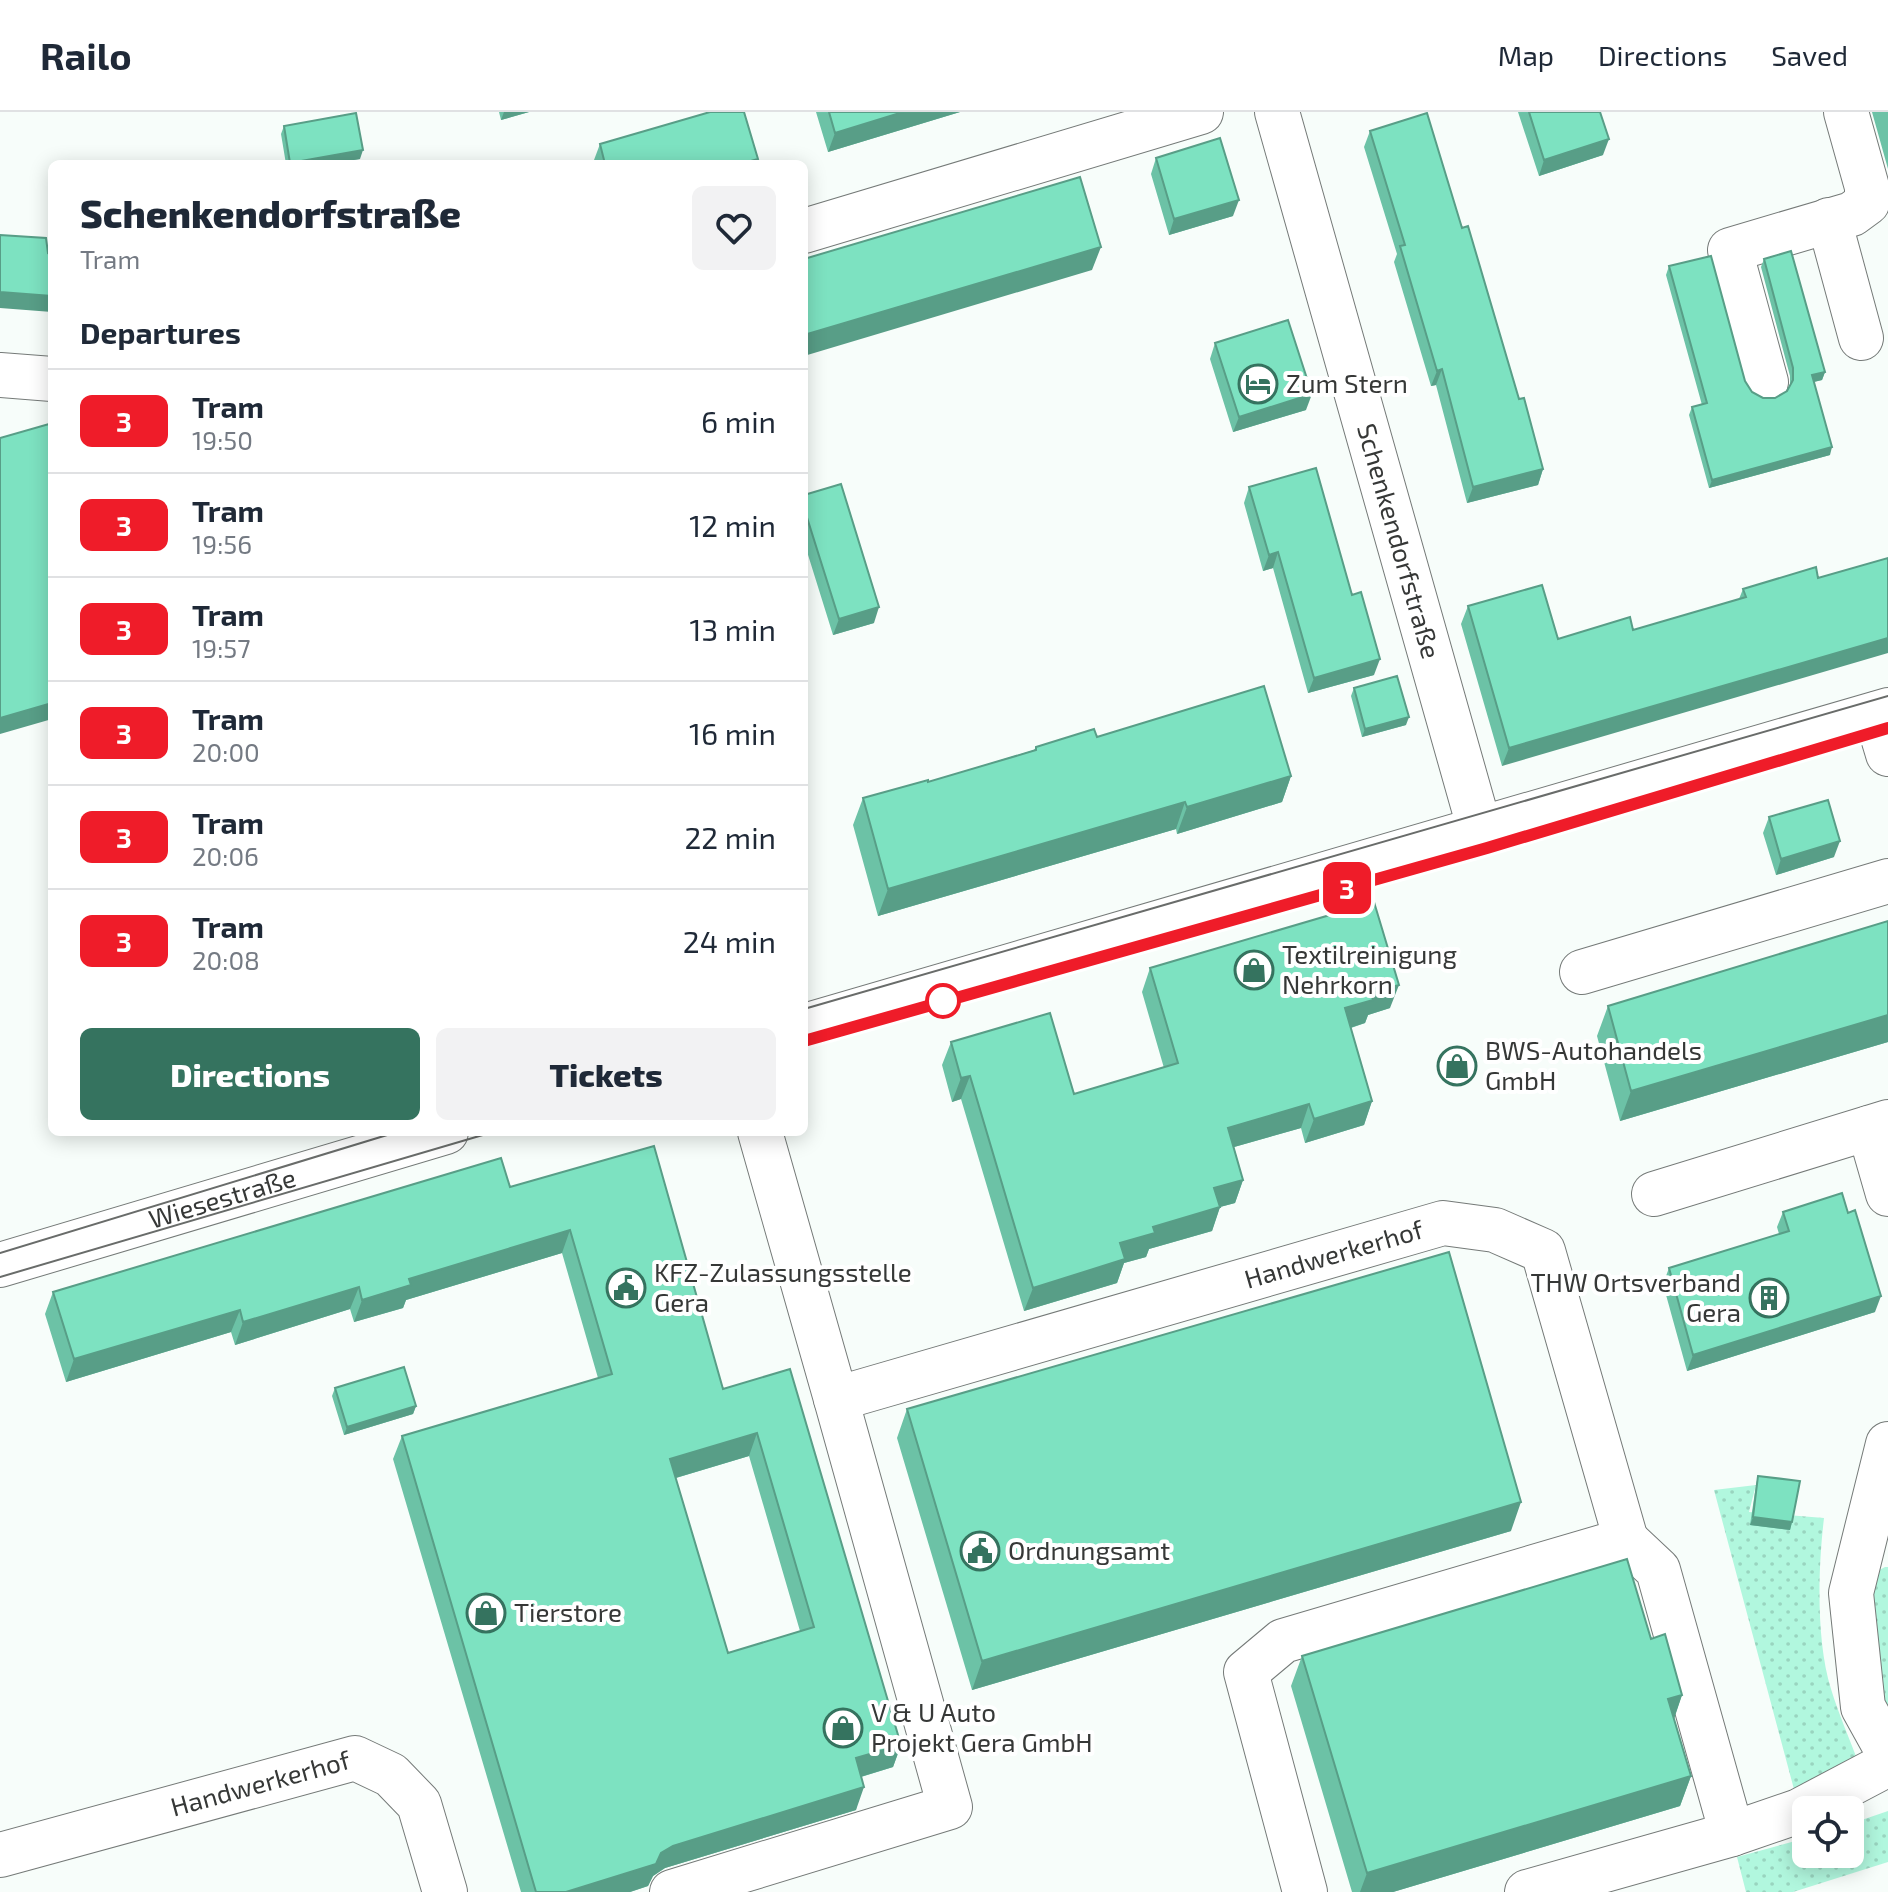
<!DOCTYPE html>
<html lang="en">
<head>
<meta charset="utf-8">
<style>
  :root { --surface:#fff; --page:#f2f2f3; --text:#1f2937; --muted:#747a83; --line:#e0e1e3; --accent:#35735f }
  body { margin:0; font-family:"Exo 2",sans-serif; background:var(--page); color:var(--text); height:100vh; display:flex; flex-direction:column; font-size:30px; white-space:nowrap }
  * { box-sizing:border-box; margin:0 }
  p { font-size:26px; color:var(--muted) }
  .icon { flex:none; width:44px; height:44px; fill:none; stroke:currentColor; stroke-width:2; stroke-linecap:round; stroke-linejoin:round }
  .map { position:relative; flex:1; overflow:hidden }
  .drawer { position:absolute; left:48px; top:48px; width:760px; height:976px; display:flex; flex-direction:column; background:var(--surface); border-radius:12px; box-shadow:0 4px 20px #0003 }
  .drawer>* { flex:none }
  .badge { padding:0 16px; border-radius:12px; font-size:28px; line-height:52px }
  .tools { position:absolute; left:1792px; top:1684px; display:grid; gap:16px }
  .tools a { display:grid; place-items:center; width:72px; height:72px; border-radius:12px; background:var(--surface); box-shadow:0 4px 20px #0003; font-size:40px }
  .map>.badge { position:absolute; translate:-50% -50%; box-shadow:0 0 0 4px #fff }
  h2 { padding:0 32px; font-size:30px; line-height:72px }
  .round { display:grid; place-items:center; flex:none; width:84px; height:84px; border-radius:12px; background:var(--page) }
  .summary { display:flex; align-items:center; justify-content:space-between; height:136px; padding:0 32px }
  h1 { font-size:38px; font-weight:800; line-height:60px }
  .button { display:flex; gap:16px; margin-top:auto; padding:16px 32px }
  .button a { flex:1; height:92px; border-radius:12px; background:var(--accent); color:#fff; font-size:32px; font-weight:800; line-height:92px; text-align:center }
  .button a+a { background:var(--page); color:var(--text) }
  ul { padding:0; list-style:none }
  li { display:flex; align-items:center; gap:24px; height:104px; padding:0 32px; border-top:2px solid var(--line) }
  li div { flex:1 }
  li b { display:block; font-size:30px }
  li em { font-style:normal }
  li .badge { min-width:88px; font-weight:700; text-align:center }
  header { display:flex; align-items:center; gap:48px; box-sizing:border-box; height:112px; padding:0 40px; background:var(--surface); border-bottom:2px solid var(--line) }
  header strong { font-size:38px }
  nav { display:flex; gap:44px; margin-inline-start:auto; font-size:28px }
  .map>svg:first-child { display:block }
</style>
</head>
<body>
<header>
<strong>Railo</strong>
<nav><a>Map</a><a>Directions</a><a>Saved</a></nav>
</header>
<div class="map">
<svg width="1888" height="1780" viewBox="0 0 1888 1780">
  <defs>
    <pattern id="grass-dots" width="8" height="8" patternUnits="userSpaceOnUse" patternTransform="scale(2)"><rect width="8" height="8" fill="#b1f7de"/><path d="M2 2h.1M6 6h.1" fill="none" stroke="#99d4bf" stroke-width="1.8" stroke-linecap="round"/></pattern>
  </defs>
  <rect width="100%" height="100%" fill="#f7fdfa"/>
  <path fill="url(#grass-dots)" d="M1756,1373L1749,1400L1824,1406C1818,1456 1816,1529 1831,1577C1839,1603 1850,1628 1859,1652L1795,1681L1714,1378Z
    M1885,1455H1888V1612L1853,1472Z
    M1888,1699V1750L1793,1780H1746L1737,1745L1806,1726V1742H1850V1712Z"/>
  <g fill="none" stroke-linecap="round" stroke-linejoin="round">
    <defs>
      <g id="minor">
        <path id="s1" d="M1277,0L1480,718"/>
        <path d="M1829,108L1861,226"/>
        <path d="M804,119L1201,0"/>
        <path d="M0,263L52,267"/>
        <path d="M1766,270L1730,138L1852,102L1867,91V75L1846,0"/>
        <path d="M1876,602L1888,642"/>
        <path d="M1582,860L1888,769"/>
        <path d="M804,914L1888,598"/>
        <path d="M1869,1016L1888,1082"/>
        <path id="s2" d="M760,1020L836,1287L1443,1111L1495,1118L1543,1139L1626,1428"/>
        <path d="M1654,1082L1888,1010"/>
        <path id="s3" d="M0,1153L446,1020"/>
        <path d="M1888,1332L1851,1481L1863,1595L1888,1640"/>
        <path d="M1732,1722L1799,1699L1888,1652"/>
        <path id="s4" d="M0,1743L355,1646L391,1663L419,1692L445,1780"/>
        <path d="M672,1780L950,1695L836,1287"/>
        <path d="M1305,1780L1246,1560L1283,1529L1626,1428L1658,1458L1732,1722L1527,1780"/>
      </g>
    </defs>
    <use href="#minor" stroke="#757a78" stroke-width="46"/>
    <use href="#minor" stroke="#fff" stroke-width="44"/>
    <path stroke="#696c6a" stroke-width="2" d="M804,897L1888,584
      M804,929L1487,736L1888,616
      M0,1141L397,1020
      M0,1165L493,1020"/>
  </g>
  <path fill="#6cc2a6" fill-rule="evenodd" d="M499,0H529L501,8Z
    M816,0H960L828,40Z
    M1518,0H1600L1603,43L1539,64Z
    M1872,0H1888V57Z
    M284,14L360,47L328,52H286L281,22Z
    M1370,19L1462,116L1543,357L1538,373L1467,391L1436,273L1431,274L1394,150L1397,142L1364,35Z
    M600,32L756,52H595L594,48Z
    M1156,46L1233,104L1169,123L1151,62Z
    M1764,147L1825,260L1822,268L1814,270L1830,343L1709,376L1689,303L1692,295L1702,293L1666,163L1669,154L1752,280L1763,286H1775L1787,279L1790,273V264L1761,155Z
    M1215,231L1306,298L1233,320L1210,247Z
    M1249,375L1374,563L1308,581L1273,456L1263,459L1244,391Z
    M804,383L874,511L833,523L804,430Z
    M1816,455L1502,654L1461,512L1468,494L1558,527L1633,518L1739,487L1743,477Z
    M1354,576L1406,613L1362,625L1351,584Z
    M1097,625L1291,664L1282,690L1177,722L1176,717L878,804L853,713L863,686L928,670L1034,638L1036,635Z
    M1769,705L1834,745L1776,763L1763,721Z
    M1888,809V930L1620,1009L1597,924L1608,894Z
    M1150,856L1390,896L1368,903L1365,911L1351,916L1372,989L1364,1013L1305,1031L1301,1016L1234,1035L1243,1068L1235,1091L1220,1095L1212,1119L1149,1137L1146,1145L1124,1151L1117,1171L1024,1199L961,987L952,990L942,953L951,930L1074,982L1164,956L1142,880Z
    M654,1034L723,1277L790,1257L901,1633L893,1655L861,1665L856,1698L665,1756L653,1764L648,1774L630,1780H521L393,1347L402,1324L598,1266L562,1141L406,1188L403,1196L354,1210L350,1197L235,1233L231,1220L66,1270L45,1202L53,1180L510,1075ZM749,1344L800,1519L728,1541L676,1366Z
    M1783,1100L1875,1200L1687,1259L1663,1172L1669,1156L1779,1122L1777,1115Z
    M335,1276L416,1294L413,1302L344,1323L332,1284Z
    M907,1297L1511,1419L972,1578L897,1326Z
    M1758,1364L1792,1410L1790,1418L1750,1413L1756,1373Z
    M1651,1527L1682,1583L1674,1606L1691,1664L1680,1694L1393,1780H1352L1291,1574L1302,1544Z"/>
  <path fill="#589e87" d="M504,0H529L501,8Z
    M903,0H960L828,40L835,21Z
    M1609,27L1603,43L1539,64L1544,48Z
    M363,38L360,47L328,52H290V51Z
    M758,47L756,52H740Z
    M1239,88L1233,104L1169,123L1174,107Z
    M1101,135L1092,158L804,244V223Z
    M0,180L52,184V200L0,196Z
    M1442,257L1436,273L1431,274L1437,259Z
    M1825,260L1822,268L1809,271L1812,263Z
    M1312,282L1306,298L1233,320L1239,305Z
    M1832,335L1830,343L1709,376L1712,368Z
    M1543,357L1538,373L1467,391L1473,375Z
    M1278,440L1273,456L1263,459L1269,443Z
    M879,495L874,511L833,523L839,507Z
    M1888,526V541L1502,654L1509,636Z
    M1380,547L1374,563L1308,581L1314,566Z
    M52,591V607L0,622V606Z
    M1409,605L1406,613L1362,625L1365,617Z
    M1291,664L1282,690L1177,722L1187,695Z
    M1185,690L1176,717L878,804L888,777Z
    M1840,729L1834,745L1776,763L1781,747Z
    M1399,873L1390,896L1368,903L1365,911L1337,920L1345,896L1371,881Z
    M1888,903V930L1620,1009L1631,979Z
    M970,964L961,987L952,990L961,966Z
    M1372,989L1364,1013L1305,1031L1314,1007Z
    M1309,992L1301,1016L1220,1039L1228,1016Z
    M1243,1068L1235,1091L1220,1095L1212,1119L1149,1137L1146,1145L1124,1151L1117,1171L1024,1199L1033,1176L1153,1115L1214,1076Z
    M570,1118L562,1141L406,1188L403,1196L354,1210L362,1188L409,1167Z
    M359,1175L350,1197L235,1233L243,1210Z
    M1881,1184L1875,1200L1687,1259L1693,1243Z
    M240,1198L231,1220L66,1270L74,1247Z
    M416,1294L413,1302L344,1323L347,1315Z
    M757,1321L749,1344L662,1370L670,1347Z
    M1521,1390L1511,1419L972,1578L982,1549Z
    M1753,1405L1792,1410L1790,1418L1750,1413Z
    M1682,1583L1672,1613L1668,1587Z
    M901,1633L893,1655L847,1669L856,1646Z
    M1691,1664L1680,1694L1393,1780H1360L1367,1761Z
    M864,1675L856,1698L665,1756L653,1764L648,1774L630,1780H566L661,1741L673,1734Z"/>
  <path fill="#7de2c1" stroke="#589e87" stroke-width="2" fill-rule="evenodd" d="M710,0H744L758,47L740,52H605L600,32Z
    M829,0H903L835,21Z
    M1529,0H1600L1609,27L1544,48Z
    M356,1L363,38L290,51L284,14Z
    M1427,1L1462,116L1468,114L1519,287L1524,286L1543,357L1473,375L1442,257L1437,259L1400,134L1405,133L1370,19Z
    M1220,26L1239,88L1174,107L1156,46Z
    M1080,65L1101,135L804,223V147Z
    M0,123L46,126L48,141L52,140V184L0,180Z
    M1791,139L1825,260L1812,263L1832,335L1712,368L1692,295L1707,291L1669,154L1711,144L1745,269L1752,280L1763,286H1775L1787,279L1793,268V256L1764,147Z
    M1288,208L1312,282L1239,305L1215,231Z
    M49,312L52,324V591L0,606V326Z
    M1316,356L1352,483L1361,480L1380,547L1314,566L1278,440L1269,443L1249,375Z
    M841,372L879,495L839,507L804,396V383Z
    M1888,446V526L1509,636L1468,494L1542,473L1558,527L1630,505L1633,518L1746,485L1743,477L1816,455L1818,466Z
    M1397,564L1409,605L1365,617L1354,576Z
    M1264,574L1291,664L1187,695L1185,690L888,777L863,686L928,668V670L1036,638V635L1094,617L1097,625Z
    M1828,688L1840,729L1781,747L1769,705Z
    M1374,790L1399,873L1371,881L1373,888L1345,896L1372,989L1314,1007L1309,992L1228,1016L1243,1068L1214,1076L1220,1095L1153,1115L1155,1121L1120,1131L1125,1147L1033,1176L970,964L961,966L951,930L1050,901L1074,982L1178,951L1150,856Z
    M1888,809V903L1631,979L1608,894Z
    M654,1034L723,1277L790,1257L901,1633L856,1646L864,1675L673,1734L661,1741L656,1752L566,1780H536L402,1324L612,1262L570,1118L409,1167L411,1173L362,1188L359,1175L243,1210L240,1198L74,1247L53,1180L501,1046L510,1075ZM757,1321L814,1515L728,1541L670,1347Z
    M1842,1081L1848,1101L1855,1098L1881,1184L1693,1243L1669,1156L1789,1119L1783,1100Z
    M1449,1140L1521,1390L982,1549L907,1297Z
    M404,1255L416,1294L347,1315L335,1276Z
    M1758,1364L1800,1369L1792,1410L1753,1405Z
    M1627,1447L1651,1527L1665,1522L1682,1583L1668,1587L1691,1664L1367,1761L1302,1544Z"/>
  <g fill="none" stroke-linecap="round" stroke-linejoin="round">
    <defs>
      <path id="line" d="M804,929L1487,736L1888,616"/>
    </defs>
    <use href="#line" stroke="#fff" stroke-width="18"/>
    <use href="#line" stroke="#ef1c29" stroke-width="12"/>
  </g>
  <defs>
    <symbol id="hotel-ring" viewBox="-11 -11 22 22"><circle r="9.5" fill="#fff" stroke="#35735f" stroke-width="1.5"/><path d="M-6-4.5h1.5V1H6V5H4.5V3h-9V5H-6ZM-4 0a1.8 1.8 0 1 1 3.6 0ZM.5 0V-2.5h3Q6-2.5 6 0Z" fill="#35735f"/></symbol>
    <symbol id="shop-ring" viewBox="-11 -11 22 22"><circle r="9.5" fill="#fff" stroke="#35735f" stroke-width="1.5"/><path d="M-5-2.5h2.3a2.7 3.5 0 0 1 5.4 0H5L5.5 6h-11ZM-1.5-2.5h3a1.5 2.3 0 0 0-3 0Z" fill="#35735f"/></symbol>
    <symbol id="civic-ring" viewBox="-11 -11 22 22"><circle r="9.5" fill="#fff" stroke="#35735f" stroke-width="1.5"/><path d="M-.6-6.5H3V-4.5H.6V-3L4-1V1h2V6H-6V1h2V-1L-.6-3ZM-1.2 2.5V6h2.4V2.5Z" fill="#35735f"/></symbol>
    <symbol id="building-ring" viewBox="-11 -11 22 22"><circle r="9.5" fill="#fff" stroke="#35735f" stroke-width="1.5"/><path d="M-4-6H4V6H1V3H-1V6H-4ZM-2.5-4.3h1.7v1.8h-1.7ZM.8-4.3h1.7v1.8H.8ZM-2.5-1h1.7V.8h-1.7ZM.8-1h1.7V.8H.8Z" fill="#35735f"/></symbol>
  </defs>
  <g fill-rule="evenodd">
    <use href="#hotel-ring" x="1236" y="250" width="44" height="44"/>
    <use href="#shop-ring" x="1232" y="836" width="44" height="44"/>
    <use href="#shop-ring" x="1435" y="932" width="44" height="44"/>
    <use href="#civic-ring" x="604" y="1154" width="44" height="44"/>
    <use href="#building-ring" x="1747" y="1164" width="44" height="44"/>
    <use href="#civic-ring" x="958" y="1417" width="44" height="44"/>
    <use href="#shop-ring" x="464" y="1479" width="44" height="44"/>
    <use href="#shop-ring" x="821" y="1594" width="44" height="44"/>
  </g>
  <circle fill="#fff" stroke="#ef1c29" stroke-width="4" cx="943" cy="889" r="16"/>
  <g text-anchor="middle" stroke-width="8" stroke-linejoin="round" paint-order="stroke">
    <g font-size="26" fill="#363837" stroke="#fff" text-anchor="start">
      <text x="1286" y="281">Zum Stern</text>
      <text x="1282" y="852">Textilreinigung<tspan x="1282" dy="30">Nehrkorn</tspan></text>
      <text x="1485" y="948">BWS-Autohandels<tspan x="1485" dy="30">GmbH</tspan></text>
      <text x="654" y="1170">KFZ-Zulassungsstelle<tspan x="654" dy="30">Gera</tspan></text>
      <text x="1741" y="1180" text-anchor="end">THW Ortsverband<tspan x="1741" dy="30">Gera</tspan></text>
      <text x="1008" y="1448">Ordnungsamt</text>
      <text x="514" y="1510">Tierstore</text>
      <text x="871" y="1610">V &amp; U Auto<tspan x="871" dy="30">Projekt Gera GmbH</tspan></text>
    </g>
    <g font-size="26" fill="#363837" stroke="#fff">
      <text dy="9" stroke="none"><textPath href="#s1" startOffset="446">Schenkendorfstraße</textPath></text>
      <text dy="9" stroke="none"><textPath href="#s3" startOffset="232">Wiesestraße</textPath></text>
      <text dy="9" stroke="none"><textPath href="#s2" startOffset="796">Handwerkerhof</textPath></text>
      <text dy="9" stroke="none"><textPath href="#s4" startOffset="270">Handwerkerhof</textPath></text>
    </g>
  </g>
</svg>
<div class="tools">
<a><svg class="icon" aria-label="locate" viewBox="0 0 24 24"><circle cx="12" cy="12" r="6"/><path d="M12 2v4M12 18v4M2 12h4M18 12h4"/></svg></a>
</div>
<b class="badge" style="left:1347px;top:776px;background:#ef1c29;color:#fff">3</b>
<section class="drawer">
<div class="summary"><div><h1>Schenkendorfstraße</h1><p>Tram</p></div><a class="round"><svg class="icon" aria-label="heart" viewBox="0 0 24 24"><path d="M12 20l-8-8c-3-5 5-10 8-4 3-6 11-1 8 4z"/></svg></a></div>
<h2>Departures</h2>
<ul>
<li><span class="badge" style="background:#ef1c29;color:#fff">3</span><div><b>Tram</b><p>19:50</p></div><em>6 min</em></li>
<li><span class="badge" style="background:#ef1c29;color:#fff">3</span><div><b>Tram</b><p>19:56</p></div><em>12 min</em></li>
<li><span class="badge" style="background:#ef1c29;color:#fff">3</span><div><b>Tram</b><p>19:57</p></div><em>13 min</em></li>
<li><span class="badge" style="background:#ef1c29;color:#fff">3</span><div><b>Tram</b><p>20:00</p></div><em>16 min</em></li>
<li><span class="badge" style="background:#ef1c29;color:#fff">3</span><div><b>Tram</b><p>20:06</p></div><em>22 min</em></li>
<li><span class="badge" style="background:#ef1c29;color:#fff">3</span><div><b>Tram</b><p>20:08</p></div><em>24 min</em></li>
</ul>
<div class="button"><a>Directions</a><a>Tickets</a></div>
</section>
</div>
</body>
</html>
